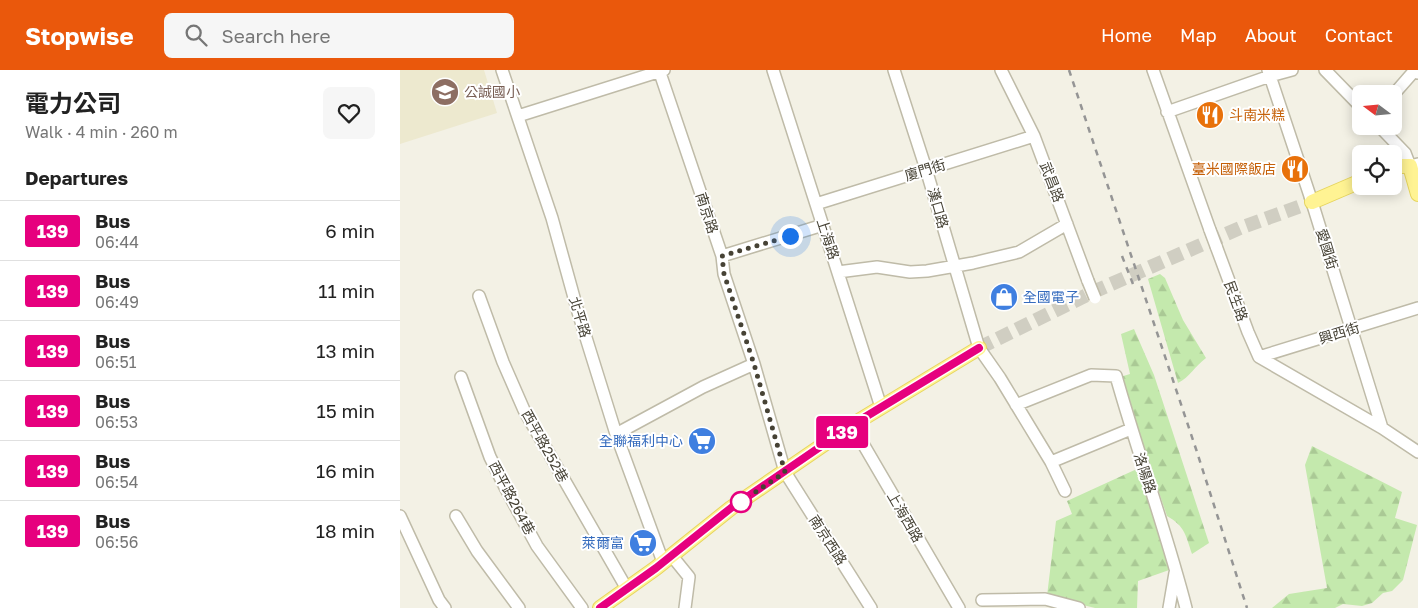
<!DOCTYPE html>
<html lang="en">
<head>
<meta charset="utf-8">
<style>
  :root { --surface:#fff; --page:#f6f6f6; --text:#222; --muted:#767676; --line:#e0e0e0; --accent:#ea580c }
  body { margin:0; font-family:"Golos Text","Noto Sans TC",sans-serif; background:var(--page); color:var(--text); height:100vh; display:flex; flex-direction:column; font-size:19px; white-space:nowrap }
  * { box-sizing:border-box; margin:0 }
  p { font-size:16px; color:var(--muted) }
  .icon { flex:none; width:28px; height:28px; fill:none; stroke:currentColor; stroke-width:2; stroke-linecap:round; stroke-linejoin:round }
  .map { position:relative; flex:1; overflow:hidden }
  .details { display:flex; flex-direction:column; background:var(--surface); width:400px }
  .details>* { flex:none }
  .badge { padding:0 10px; border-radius:4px; font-size:18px; line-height:32px }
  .needle { width:32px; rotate:286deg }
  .buttons { position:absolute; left:952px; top:15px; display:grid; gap:10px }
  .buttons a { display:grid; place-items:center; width:50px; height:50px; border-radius:8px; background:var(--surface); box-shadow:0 2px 12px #0003; font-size:25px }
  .you { position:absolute; width:25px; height:25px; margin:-12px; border:4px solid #fff; border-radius:50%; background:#1a73e8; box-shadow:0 0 0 8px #1a73e833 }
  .map>.badge { position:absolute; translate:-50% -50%; box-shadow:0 0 0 2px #fff }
  h2 { padding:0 25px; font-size:19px; line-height:45px }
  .round { display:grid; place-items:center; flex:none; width:52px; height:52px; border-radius:8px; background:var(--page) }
  .headline { display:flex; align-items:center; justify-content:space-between; height:85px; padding:0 25px }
  h1 { font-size:24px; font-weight:700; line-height:38px }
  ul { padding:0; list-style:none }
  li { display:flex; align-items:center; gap:15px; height:60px; padding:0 25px; border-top:1px solid var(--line) }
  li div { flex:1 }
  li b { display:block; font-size:19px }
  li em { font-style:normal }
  li .badge { min-width:55px; font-weight:700; text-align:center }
  header { display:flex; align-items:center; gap:30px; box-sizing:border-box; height:70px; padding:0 25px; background:var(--accent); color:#fff }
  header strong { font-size:24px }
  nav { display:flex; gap:28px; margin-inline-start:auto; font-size:18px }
  .search { width:350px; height:45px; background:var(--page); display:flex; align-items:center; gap:12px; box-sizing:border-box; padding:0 18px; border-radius:8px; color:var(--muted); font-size:19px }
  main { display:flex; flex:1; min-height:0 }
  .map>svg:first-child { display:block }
</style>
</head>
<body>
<header>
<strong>Stopwise</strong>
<div class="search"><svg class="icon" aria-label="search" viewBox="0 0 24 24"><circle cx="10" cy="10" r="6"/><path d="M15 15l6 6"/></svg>Search here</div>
<nav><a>Home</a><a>Map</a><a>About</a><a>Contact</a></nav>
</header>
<main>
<section class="details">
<div class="headline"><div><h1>電力公司</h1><p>Walk · 4 min · 260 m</p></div><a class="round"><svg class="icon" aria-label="heart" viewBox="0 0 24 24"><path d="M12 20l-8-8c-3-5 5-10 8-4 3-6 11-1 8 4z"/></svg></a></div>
<h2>Departures</h2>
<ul>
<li><span class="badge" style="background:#e6007e;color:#fff">139</span><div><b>Bus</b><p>06:44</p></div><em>6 min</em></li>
<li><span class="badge" style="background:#e6007e;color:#fff">139</span><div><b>Bus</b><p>06:49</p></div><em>11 min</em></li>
<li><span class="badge" style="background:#e6007e;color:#fff">139</span><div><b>Bus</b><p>06:51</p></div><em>13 min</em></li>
<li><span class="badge" style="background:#e6007e;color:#fff">139</span><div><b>Bus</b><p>06:53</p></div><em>15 min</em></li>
<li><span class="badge" style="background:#e6007e;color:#fff">139</span><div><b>Bus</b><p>06:54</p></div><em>16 min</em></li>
<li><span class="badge" style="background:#e6007e;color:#fff">139</span><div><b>Bus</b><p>06:56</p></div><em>18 min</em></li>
</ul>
</section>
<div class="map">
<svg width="1018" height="538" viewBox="0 0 1018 538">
  <defs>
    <pattern id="forest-firs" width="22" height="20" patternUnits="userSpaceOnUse" patternTransform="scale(1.25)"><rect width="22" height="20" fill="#c4e9ad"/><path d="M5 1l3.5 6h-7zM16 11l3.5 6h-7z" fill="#aac995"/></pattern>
  </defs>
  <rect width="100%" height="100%" fill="#f3f1e5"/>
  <path fill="#ede9cf" d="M0,0H84L97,43L0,74Z"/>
  <path fill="url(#forest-firs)" d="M760,204L765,208L783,250L806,288C795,296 790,307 778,313L748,209Z
    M734,259L754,305L809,473L792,484C786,466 785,456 767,446L720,307L730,304L721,264Z
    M912,376L1002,422L995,448L1017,455L1003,510L992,521L983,523L972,533L962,536L943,534L935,538H872L889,524L927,518L905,395Z
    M739,398L772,499L738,511L737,538H695L647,526L656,451L672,444L667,431Z"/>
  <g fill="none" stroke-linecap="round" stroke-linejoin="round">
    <path stroke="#d0cec2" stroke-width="14" stroke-dasharray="14 7" stroke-linecap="butt" d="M579,278L693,222L840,158L912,132"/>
    <defs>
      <path id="minor" d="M102,0L152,148L178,242L216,364L263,492
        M259,0L322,186L324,204L354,294L385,402L471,538
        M373,0L481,337
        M494,0L526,99L579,278L600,308L651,392L665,421
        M601,0L634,66L688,211
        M753,0L810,160
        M868,0L912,132L982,358
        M925,0L961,37
        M994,24L1015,0L1018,3
        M767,42L870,6L892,0
        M118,46L264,0
        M979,56L1005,83L1010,96L1018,94
        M416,134L634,66
        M816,176L848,262L859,287L982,358L1018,382
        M322,186L423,155
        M438,202L477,197L510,202L527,201L573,193L619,182L667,154
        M79,226L103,292L124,340L227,519
        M859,287L1018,238
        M61,307L90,387L106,419L137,476L182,538
        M616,335L691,305L716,306C738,384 766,460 786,538
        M452,355L559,538
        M216,364L303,317L354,294
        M651,392L731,359
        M0,446L39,530L45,538
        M56,446L77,481L119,538
        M272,486L289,507L285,538
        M582,530L645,529L679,538
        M769,538L775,503"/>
      <path id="major" d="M994,98L999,96H1010L1018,124
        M912,132L961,111
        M200,538L256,498L331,438L452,355L579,278"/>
    </defs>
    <use href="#minor" stroke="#bfbba8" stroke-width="14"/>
    <use href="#major" stroke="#e6d560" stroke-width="16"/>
    <use href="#minor" stroke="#fff" stroke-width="11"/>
    <use href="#major" stroke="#fff393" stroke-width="14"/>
    <path stroke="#959595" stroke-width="2.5" stroke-dasharray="6 6" stroke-linecap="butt" d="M669,0L796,379L847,538
      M722,186L733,214"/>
    <defs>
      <path id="minor-bridge" d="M810,160L816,176
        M688,211L695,228"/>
    </defs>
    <use href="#minor-bridge" stroke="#bfbba8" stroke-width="14" stroke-linecap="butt"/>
    <use href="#minor-bridge" stroke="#fff" stroke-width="11"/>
  </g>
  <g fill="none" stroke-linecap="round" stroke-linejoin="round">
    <defs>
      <path id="line" d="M200,538L256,498L331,438L452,355L579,278"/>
    </defs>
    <use href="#line" stroke="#fff" stroke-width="11"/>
    <use href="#line" stroke="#e6007e" stroke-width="8"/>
    <path stroke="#464235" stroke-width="5" stroke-dasharray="0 9" d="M341,432L385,402L354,294L324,204L322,186L390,166"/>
  </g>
  <defs>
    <symbol id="school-disc" viewBox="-11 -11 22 22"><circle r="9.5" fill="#8d6e63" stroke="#fff"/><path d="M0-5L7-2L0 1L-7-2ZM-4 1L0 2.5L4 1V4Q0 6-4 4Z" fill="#fff"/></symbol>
    <symbol id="restaurant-disc" viewBox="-11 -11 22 22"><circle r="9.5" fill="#e8710a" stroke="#fff"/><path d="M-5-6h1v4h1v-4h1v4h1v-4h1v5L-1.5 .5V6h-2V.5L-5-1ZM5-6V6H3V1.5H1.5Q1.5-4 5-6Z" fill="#fff"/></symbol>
    <symbol id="shop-disc" viewBox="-11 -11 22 22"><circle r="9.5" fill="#3f7fe0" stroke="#fff"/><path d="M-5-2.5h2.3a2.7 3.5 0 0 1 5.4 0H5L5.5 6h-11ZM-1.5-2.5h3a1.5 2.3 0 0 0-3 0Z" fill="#fff"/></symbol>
    <symbol id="supermarket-disc" viewBox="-11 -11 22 22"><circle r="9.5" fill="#3f7fe0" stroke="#fff"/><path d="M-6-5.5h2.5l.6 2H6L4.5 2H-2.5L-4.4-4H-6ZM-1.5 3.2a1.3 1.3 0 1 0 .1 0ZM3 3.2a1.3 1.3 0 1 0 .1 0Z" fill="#fff"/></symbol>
  </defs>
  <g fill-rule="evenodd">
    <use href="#school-disc" x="29" y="6" width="32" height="32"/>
    <use href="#restaurant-disc" x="794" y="29" width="32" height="32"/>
    <use href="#restaurant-disc" x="879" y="83" width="32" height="32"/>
    <use href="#shop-disc" x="588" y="211" width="32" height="32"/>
    <use href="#supermarket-disc" x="286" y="355" width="32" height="32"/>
    <use href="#supermarket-disc" x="227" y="457" width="32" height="32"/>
  </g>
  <circle fill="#fff" stroke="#e6007e" stroke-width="2.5" cx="341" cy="432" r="10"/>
  <g text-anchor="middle" stroke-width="4" stroke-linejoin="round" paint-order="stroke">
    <g font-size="14" fill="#785e54" stroke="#fff" text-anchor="start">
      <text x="64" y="27">公誠國小</text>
    </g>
    <g font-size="14" fill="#c56008" stroke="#fff" text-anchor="start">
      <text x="829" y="50">斗南米糕</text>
      <text x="876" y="104" text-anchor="end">臺米國際飯店</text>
    </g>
    <g font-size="14" fill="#464235" stroke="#fff">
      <text transform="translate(525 100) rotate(-17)" y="5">廈門街</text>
      <text transform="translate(652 112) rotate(69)" y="5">武昌路</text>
      <text transform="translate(538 138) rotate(74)" y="5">漢口路</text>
      <text transform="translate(307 143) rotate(72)" y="5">南京路</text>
      <text transform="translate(428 169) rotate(72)" y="5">上海路</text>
      <text transform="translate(927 179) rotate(73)" y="5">愛國街</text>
      <text transform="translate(836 231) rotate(70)" y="5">民生路</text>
      <text transform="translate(180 247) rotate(73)" y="5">北平路</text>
      <text transform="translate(939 263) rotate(-17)" y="5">興西街</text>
      <text transform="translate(145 376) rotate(61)" y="5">西平路252巷</text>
      <text transform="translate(745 403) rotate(72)" y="5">洛陽路</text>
      <text transform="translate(112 428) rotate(62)" y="5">西平路264巷</text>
      <text transform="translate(505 447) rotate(60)" y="5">上海西路</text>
      <text transform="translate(428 470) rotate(57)" y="5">南京西路</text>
    </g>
    <g font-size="14" fill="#366cbe" stroke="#fff" text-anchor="end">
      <text x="623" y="232" text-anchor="start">全國電子</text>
      <text x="283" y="376">全聯福利中心</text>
      <text x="224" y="478">萊爾富</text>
    </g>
  </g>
</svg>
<div class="buttons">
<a><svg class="needle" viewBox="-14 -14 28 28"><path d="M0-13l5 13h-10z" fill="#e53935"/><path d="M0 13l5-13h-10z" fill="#767676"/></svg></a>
<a><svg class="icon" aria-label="locate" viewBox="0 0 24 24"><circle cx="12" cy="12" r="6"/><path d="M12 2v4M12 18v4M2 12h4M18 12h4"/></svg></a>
</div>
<div class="you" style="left:390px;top:166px"></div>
<b class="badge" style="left:442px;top:362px;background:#e6007e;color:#fff">139</b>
</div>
</main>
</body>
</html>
